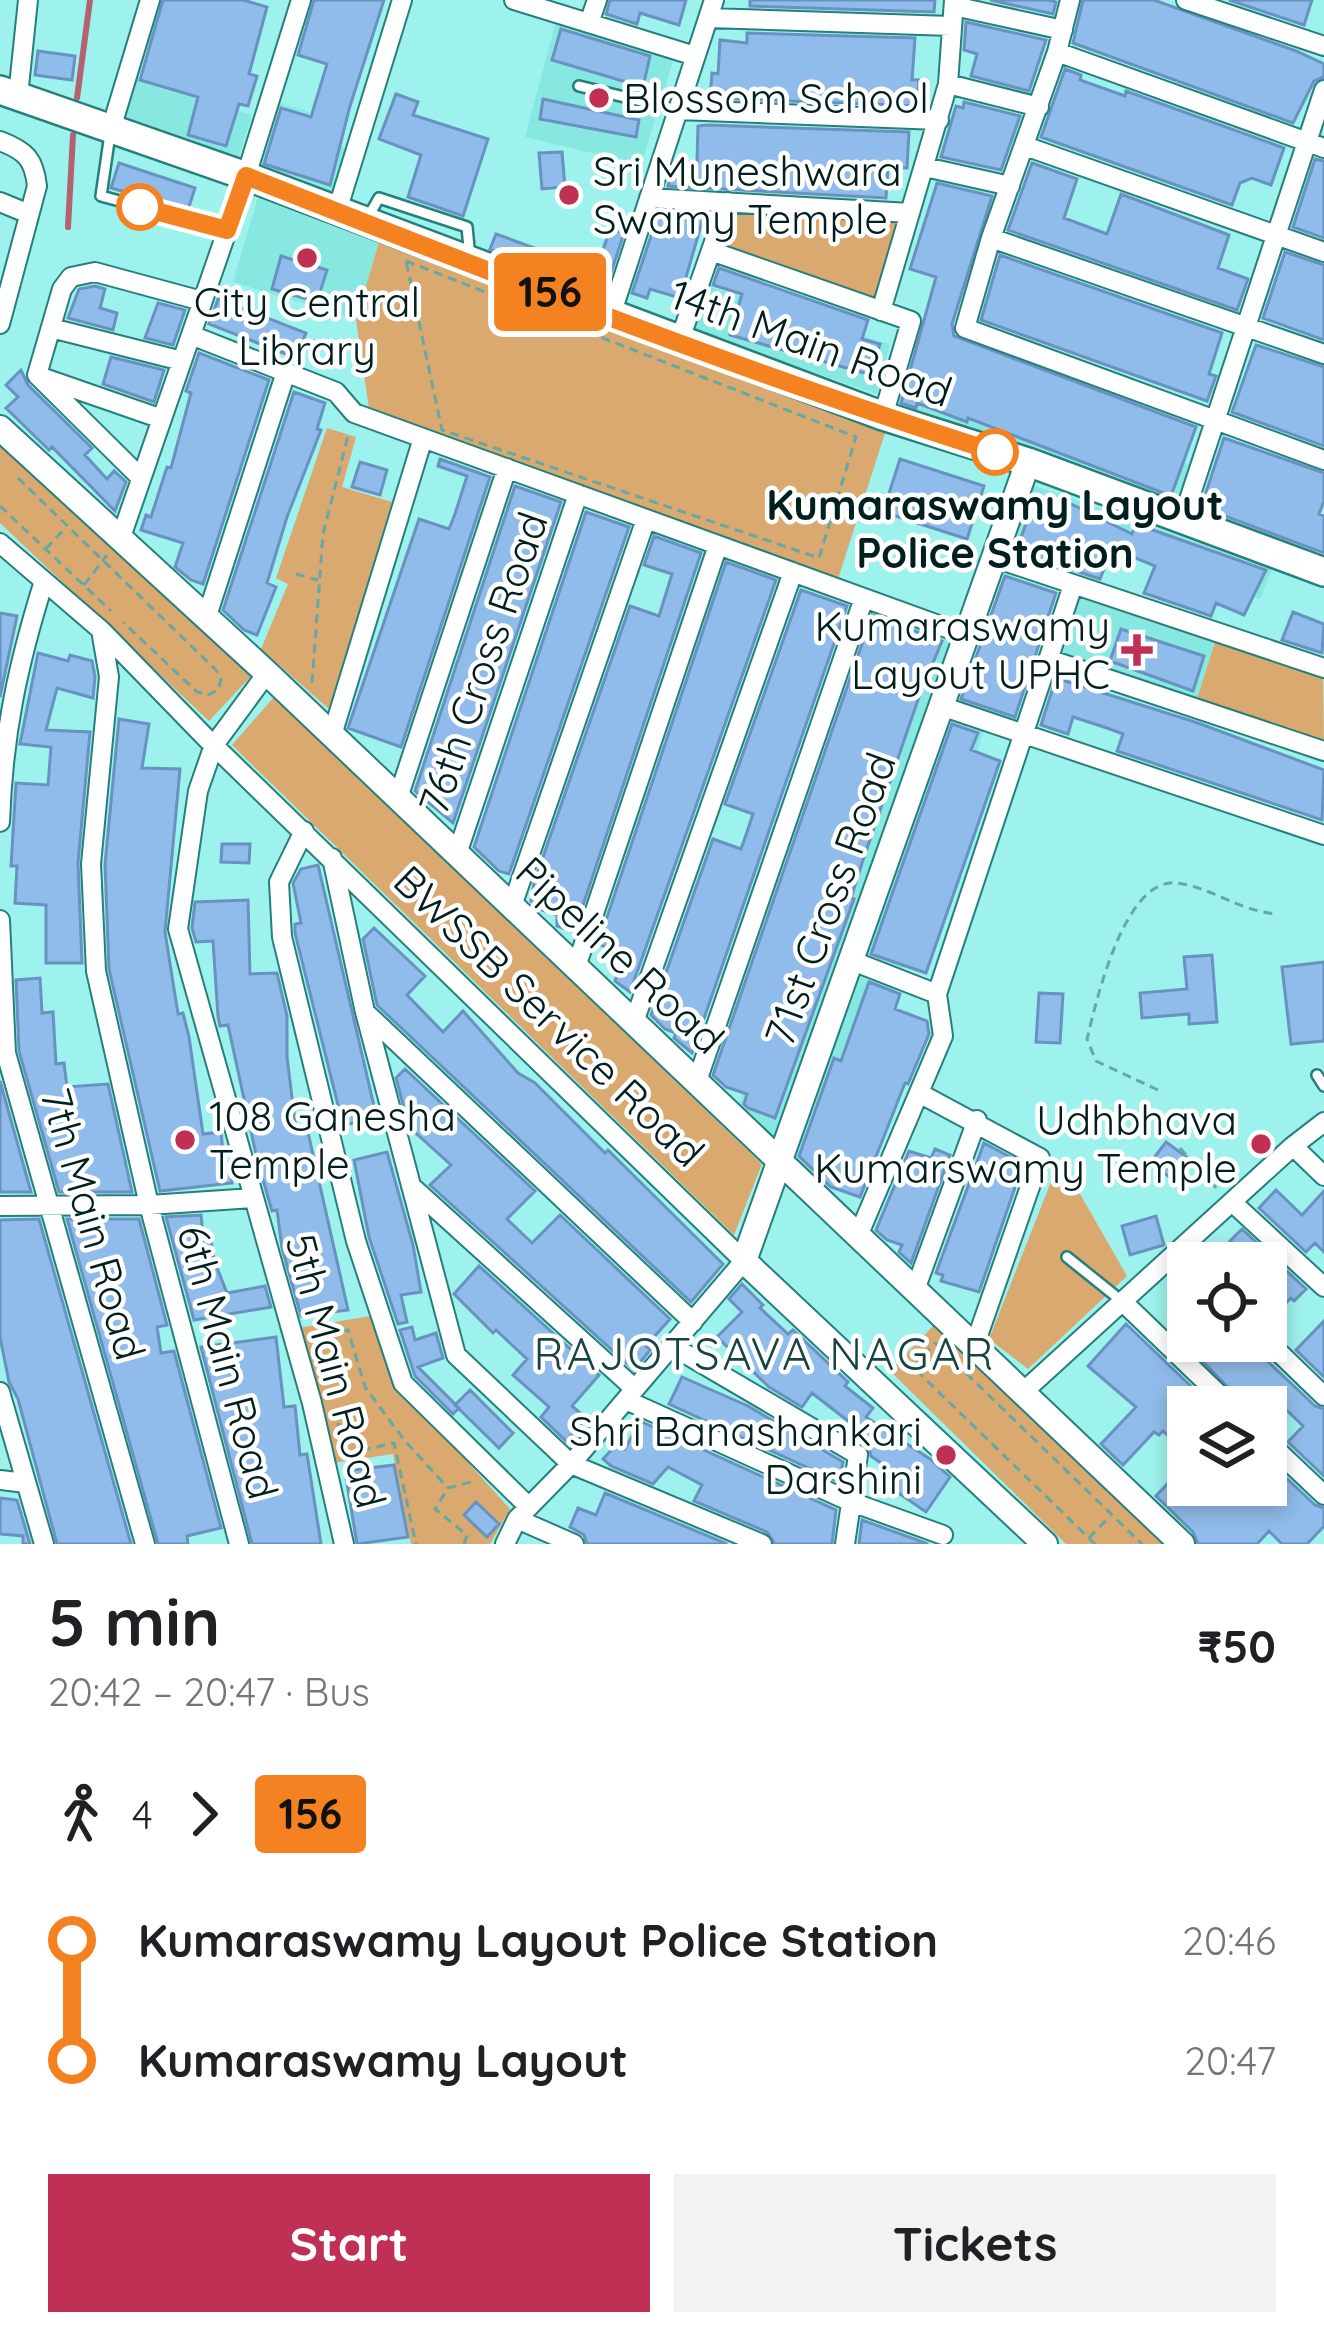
<!DOCTYPE html>
<html lang="en">
<head>
<meta charset="utf-8">
<style>
  :root { --surface:#fff; --page:#f2f2f2; --text:#202124; --muted:#757577; --accent:#c03055 }
  body { margin:0; font-family:Quicksand,sans-serif; background:var(--page); color:var(--text); height:100vh; display:flex; flex-direction:column; font-size:45px; white-space:nowrap }
  * { box-sizing:border-box; margin:0 }
  p { font-size:39px; color:var(--muted) }
  .icon { flex:none; width:66px; height:66px; fill:none; stroke:currentColor; stroke-width:2; stroke-linecap:round; stroke-linejoin:round }
  .map { position:relative; height:1544px; overflow:hidden }
  .sheet { display:flex; flex-direction:column; background:var(--surface); flex:1 }
  .sheet>* { flex:none }
  .badge { padding:0 24px; border-radius:9px; font-size:42px; line-height:78px }
  .buttons { position:absolute; left:1167px; top:1242px; display:grid; gap:24px }
  .buttons a { display:grid; place-items:center; width:120px; height:120px; border-radius:0px; background:var(--surface); box-shadow:0 6px 18px #0003; font-size:60px }
  .map>.badge { position:absolute; translate:-50% -50%; box-shadow:0 0 0 6px #fff }
  .legs { display:flex; align-items:center; gap:18px; height:132px; padding:0 48px; font-size:39px }
  .legs p { margin-inline-start:auto }
  .overview { display:flex; align-items:center; justify-content:space-between; height:204px; padding:0 48px }
  h1 { font-size:66px; font-weight:700; line-height:90px }
  .button { display:flex; gap:24px; margin-top:auto; padding:24px 48px }
  .button a { flex:1; height:138px; border-radius:0px; background:var(--accent); color:#fff; font-size:48px; font-weight:700; line-height:138px; text-align:center }
  .button a+a { background:var(--page); color:var(--text) }
  ul { padding:0 48px; list-style:none }
  li { display:flex; align-items:center; gap:42px; height:120px; font-size:45px }
  li i { display:grid; place-items:center; width:18px; height:100%; margin:0 15px; background:currentColor }
  li i::after { content:''; width:30px; height:30px; margin:-15px; border:9px solid; border-radius:50%; background:var(--surface) }
  li p { margin-inline-start:auto }
  li:first-child i { background:linear-gradient(#0000 50%,currentColor 0) }
  li:last-child i { background:linear-gradient(currentColor 50%,#0000 0) }
  .map>svg:first-child { display:block }
</style>
</head>
<body>
<div class="map">
<svg width="1324" height="1544" viewBox="0 0 1324 1544">
  <rect width="100%" height="100%" fill="#9ef2ed"/>
  <path fill="#87e8e2" d="M556,21L674,58L641,165L525,137Z
    M132,77L252,115L238,160L119,126Z
    M272,101L309,112L303,135L348,149L332,197L251,169Z
    M258,197L381,235L356,319L233,282Z
    M609,225L623,230L602,293L559,278L566,258L594,267Z
    M707,286L890,344L877,394L694,331Z
    M903,364L1193,466L1178,509L890,406Z
    M1033,485L1272,569L1260,599L1048,525L1035,562L1009,555Z
    M1079,597L1215,642L1196,702L1059,658Z
    M911,617L954,633L775,1144L737,1110Z
    M945,712L985,727L825,1199L788,1158Z"/>
  <path fill="#d9a96f" d="M736,208L900,217L875,303L721,249Z
    M381,235L887,427L837,582L370,415L356,320Z
    M327,428L356,437L342,487L392,502L329,709L261,649L288,584L276,578Z
    M0,435L253,674L209,721L0,523Z
    M1215,642L1323,677L1324,746L1196,702Z
    M274,697L762,1164L734,1235L232,745Z
    M1060,1159L1127,1276L1028,1369L989,1339Z
    M371,1316L398,1385L510,1509L490,1544H411L393,1454L333,1463L298,1328Z
    M934,1325L1164,1544H1066L890,1371Z"/>
  <g fill="none" stroke-linecap="round" stroke-linejoin="round">
    <path stroke="#b26271" stroke-width="6" d="M77,98L90,0
      M68,227L73,135"/>
  </g>
  <path fill="#90bceb" stroke="#6892bf" stroke-width="3" d="M163,0H243L267,7L249,74L257,76L248,106L239,104L226,146L188,135L198,97L140,80Z
    M314,0H384L350,106L330,185L264,164L281,108L311,117L327,64L298,55Z
    M610,0H686L679,25L640,13L637,24L606,14Z
    M750,0H935L934,12L750,6Z
    M990,0H1049L1056,2L1053,14Z
    M1083,0H1154L1296,51L1324,64V77L1314,81L1293,123L1073,43Z
    M1229,0H1312L1304,25Z
    M966,22L1046,40L1029,91L971,76L977,54L964,50Z
    M561,29L650,56L643,87L552,60Z
    M747,33L915,38L912,80H919L917,106L710,98L712,73L718,74L720,40L747,43Z
    M38,51L75,56L72,80L35,75Z
    M1065,69L1081,75L1080,80L1125,96L1126,91L1284,148L1271,185L1252,178L1240,183L1232,205L1041,137Z
    M396,94L418,102L413,115L488,139L463,216L408,197L421,155L379,139Z
    M543,99L639,120L636,137L540,119Z
    M964,102L1020,116L1001,170L941,157L956,106L963,108Z
    M707,125L909,132L907,168L888,167L886,198L668,186L675,162H697L698,126Z
    M562,152L565,187L542,189L539,153Z
    M1315,159L1324,161V238L1293,227Z
    M119,163L195,188L188,210L111,188Z
    M1032,163L1077,179L1064,218L1107,234L1121,194L1229,235L1218,268L1248,279L1237,310L1008,230Z
    M937,183L992,196L952,324L954,336L1196,427L1171,496L968,418L967,422L917,403L916,408L901,403L936,277L910,269Z
    M659,212L704,215L680,298L650,289L647,298L632,293Z
    M610,229L624,233L607,285L593,281Z
    M496,234L545,252L539,267L490,249Z
    M1285,252L1324,265V340L1263,318Z
    M1000,255L1222,333L1209,374L1216,376L1207,401L981,320Z
    M281,256L327,270L317,302L272,289Z
    M719,268L868,320L862,339L880,344L871,375L730,335L742,294L713,285Z
    M95,286L105,289L100,308L117,313L113,330L68,318L79,289Z
    M218,299L306,333L296,358L209,324Z
    M158,303L185,310L173,345L145,338Z
    M1256,345L1324,367V446L1232,412Z
    M199,353L269,380L203,584L191,580L175,567L183,543L141,530L146,515L151,517L167,467L171,468L191,393L186,391Z
    M111,357L164,370L154,402L103,384Z
    M21,370L28,385L92,448L85,455L107,479L114,471L126,482L115,511L52,447L49,450L6,408L18,397L6,385Z
    M294,392L325,403L317,429L321,430L287,517L267,583L276,587L257,635L244,630L223,610Z
    M1224,438L1324,473V501L1319,514L1324,516V553L1201,507Z
    M440,459L490,477L401,747L348,728L419,519L449,529L455,514L467,476L438,466Z
    M900,459L984,486L967,539L883,512Z
    M360,462L387,470L380,495L352,487Z
    M515,486L561,502L453,823L415,791Z
    M1061,499L1132,534L1136,524L1266,570L1244,615L1216,603L1211,616L1144,593L1155,566L1112,548L1100,579L1016,551L1034,502L1057,511Z
    M586,512L629,527L509,874L499,871L474,847Z
    M654,536L701,553L574,932L557,926V915L539,909L531,901L534,883L630,606L659,616L672,574L644,565Z
    M726,562L776,580L630,992L615,981L624,954L598,944Z
    M1005,576L1056,593L1015,717L961,699Z
    M801,590L847,606L692,1053L674,1038L676,1033L665,1029L651,1015L713,839L741,849L747,832L753,814L725,804Z
    M1293,612L1324,624L1322,653L1282,640Z
    M0,613L17,616L0,697Z
    M872,615L942,641L920,694L863,860L851,898L854,899L775,1118L748,1108L744,1104L747,1094L726,1087L713,1075Z
    M1121,629L1204,656L1193,691L1110,661Z
    M38,653L68,661L70,655L92,661L95,677L93,698L57,688L46,730L90,732L78,863L82,963H46V905L15,903L17,866H11L16,783L48,785L51,747L20,744Z
    M1056,678L1198,723L1324,770L1322,820L1117,751L1123,734L1107,728L1073,717L1068,734L1041,725Z
    M119,719L149,724L142,768L180,769L165,932L178,1014L183,1013L189,1037L203,1134L221,1132L224,1163L230,1162L232,1183L160,1191L109,969L105,864Z
    M952,724L978,733L971,750L1000,761L926,973L871,954Z
    M222,844H250L249,863L221,862Z
    M318,865L377,1119L343,1125L295,933V924L301,923L293,883L301,869Z
    M248,900L250,974L277,973L287,1016V1057L296,1130L307,1128L348,1310L301,1316L282,1248L277,1210L272,1211L257,1159L228,1025L220,1026L218,1016L213,941L196,942L192,928L195,902Z
    M374,928L425,976L407,995L443,1032L463,1011L518,1073L535,1083L605,1153L608,1150L723,1264L691,1302L377,1005L363,939Z
    M1212,955L1217,1022L1189,1024V1014L1142,1018L1140,993L1187,989L1184,957Z
    M1324,962V1041L1291,1044L1282,967Z
    M40,978L42,1013L53,1012L56,1064L64,1063L67,1087L108,1084L132,1192H59L19,1051L16,980Z
    M869,982L900,994L895,1009L927,1021L929,1034L908,1084L905,1083L860,1197L831,1187L799,1156L834,1058L841,1061Z
    M1039,993L1063,994L1060,1043L1036,1042Z
    M405,1069L535,1191L507,1219L532,1243L560,1215L670,1319L646,1346L650,1350L634,1370L430,1185L451,1165L409,1127L396,1078Z
    M0,1081L31,1192H0Z
    M1166,1142L1188,1158L1172,1179L1150,1163Z
    M984,1143L1023,1164L979,1292L941,1281L943,1275L936,1273Z
    M935,1149L950,1155L911,1263L899,1252L902,1245L887,1240L876,1230L909,1151L931,1158Z
    M387,1152L413,1245L421,1292L401,1295L407,1322L398,1324L369,1237L354,1160Z
    M1276,1190L1302,1215L1324,1191V1252L1315,1243L1306,1252L1259,1208Z
    M201,1215L203,1234L210,1233L214,1260L227,1293L265,1286L271,1307L194,1320L166,1217Z
    M1156,1216L1164,1245L1130,1255L1122,1226Z
    M39,1219L131,1544H57L18,1399L9,1382L0,1337V1220Z
    M67,1219H139L167,1325L157,1327L161,1353L174,1351L221,1528L187,1536L188,1544H158Z
    M1242,1229L1306,1289L1294,1301L1291,1298L1274,1315L1266,1307V1263H1253L1230,1241Z
    M479,1266L599,1375L572,1406L586,1418L566,1441L541,1417L549,1407L513,1375L527,1359L496,1330L493,1333L454,1294Z
    M742,1284L763,1305L760,1308L788,1334L793,1330L848,1382L845,1386L873,1408L866,1417L930,1459L950,1477L926,1512L887,1485L895,1473L871,1456L869,1448L856,1438L861,1431L812,1393L802,1407L769,1387L717,1337L742,1312L729,1299Z
    M1324,1321V1377L1296,1350Z
    M1126,1324L1198,1393L1188,1403V1455L1163,1431L1159,1435L1154,1432L1123,1465L1101,1444L1136,1407L1088,1366Z
    M412,1327L415,1340L436,1333L443,1358L418,1367L459,1408L453,1414L415,1376L400,1330Z
    M276,1337L284,1407L295,1406L300,1455L307,1454L321,1544H252L201,1347Z
    M1189,1341H1246L1315,1406L1324,1409V1476L1288,1442L1303,1426L1269,1393L1256,1407H1247L1186,1344Z
    M682,1377L748,1406L843,1462L839,1482L669,1404Z
    M470,1390L513,1433L499,1448L455,1405Z
    M640,1421L836,1510L832,1544H775L767,1532L694,1501L702,1485L668,1467L653,1484L611,1466L603,1459L618,1443L625,1449Z
    M1188,1462V1485H1266L1269,1462L1315,1505L1324,1508V1526L1307,1544H1282L1269,1531L1257,1544H1198L1193,1532L1156,1496Z
    M394,1465L408,1537L357,1544L345,1471Z
    M605,1493L727,1544H587L584,1535L570,1527L578,1508L596,1515Z
    M0,1498L17,1500L30,1544H23V1536L0,1534Z
    M476,1502L499,1524L487,1537L464,1515Z
    M862,1520L928,1544H859Z"/>
  <g fill="none" stroke-linecap="round" stroke-linejoin="round">
    <defs>
      <path id="service" d="M579,86L678,110
        M110,134L101,196L227,230
        M368,217L379,198L467,227L470,258
        M1317,1075L1324,1086
        M1067,1257L1123,1302"/>
      <path id="minor" d="M514,0L695,56
        M1070,0L1057,52L991,238L965,328L1324,460
        M1186,0L1324,46
        M954,6L1063,30
        M708,18L951,26
        M589,23L597,0
        M1057,52L1324,148
        M948,84L1039,107
        M18,96L28,0
        M678,110L939,120
        M111,129L150,0
        M0,141C26,151 34,159 37,186L0,324
        M1025,146L1324,252
        M925,167L1010,186
        M649,198L910,213
        M0,202L29,214
        M337,211L402,0
        M991,238L1324,354
        M711,251L911,321L883,416
        M881,311L948,84L954,0
        M611,315L714,0
        M51,328L182,361
        M191,335L336,392L354,413L966,635
        M679,342L728,202
        M37,375L62,289L71,277L95,272L202,301
        M37,375L141,478
        M41,377L162,419
        M1183,518L1324,90
        M120,540L246,176L301,0
        M0,543L101,630L206,738L744,1261L571,1464L517,1519L505,1544
        M995,558L1324,668
        M206,619L286,372
        M101,630L109,677L91,864L96,971L149,1205L239,1544
        M1048,659L1324,751
        M267,673L214,745L198,791L178,929L312,1403L344,1544
        M941,706L1324,835
        M332,735L423,438
        M398,798L507,468
        M0,822C3,733 18,664 44,581
        M304,831L279,882L282,937L356,1241L403,1383L529,1507
        M457,854L578,494
        M332,858L365,1012L456,1355L571,1464L762,1544
        M512,906L646,519
        M0,920L6,1053L145,1544
        M850,960L937,994
        M576,967L718,545
        M365,1012L693,1322
        M634,1022L793,572
        M697,1081L864,598
        M919,1093L1040,1158L974,1347
        M1293,1146L1324,1176
        M411,1186L635,1389
        M1233,1203L1324,1287
        M0,1206L149,1205L253,1198
        M858,1236L943,1036L937,994L1073,585
        M915,1290L977,1120
        M1123,1302L1232,1407
        M1266,1340L1324,1396
        M672,1346L858,1455L845,1544
        M0,1392L44,1544
        M1022,1393L1293,1146L1324,1122
        M626,1400L849,1501L943,1535
        M1266,1440L1324,1495
        M0,1480L26,1483
        M517,1519L574,1544"/>
      <path id="tertiary" d="M0,428L267,673L1182,1544
        M1028,462L744,1261L1045,1544"/>
      <path id="secondary" d="M0,90L246,176L883,416L1028,462L1324,572"/>
    </defs>
    <use href="#service" stroke="#257f7b" stroke-width="14"/>
    <use href="#minor" stroke="#257f7b" stroke-width="22"/>
    <use href="#tertiary" stroke="#257f7b" stroke-width="28"/>
    <use href="#secondary" stroke="#257f7b" stroke-width="32"/>
    <path stroke="#66a8a4" stroke-width="3" stroke-dasharray="9 6" stroke-linecap="butt" d="M406,261L856,437L819,558L442,430Z
      M18,478L216,670L221,680L218,690L208,695L197,692L123,622
      M0,506L111,611
      M46,549L66,527
      M296,574L318,580
      M84,585L107,555
      M312,683L323,534L349,432
      M1158,1090L1096,1061L1087,1039C1096,1002 1124,878 1176,883C1208,886 1238,910 1275,914
      M1180,1148L1218,1190
      M313,1338L348,1330L365,1387L405,1441L448,1488
      M338,1423L349,1453L394,1443L416,1544
      M1089,1538L1110,1516
      M464,1544L467,1535L435,1509L448,1488L475,1481
      M1095,1544L913,1367L935,1343L1142,1544"/>
    <use href="#service" stroke="#fff" stroke-width="9"/>
    <use href="#minor" stroke="#fff" stroke-width="18"/>
    <use href="#tertiary" stroke="#fff" stroke-width="24"/>
    <use href="#secondary" stroke="#fff" stroke-width="27"/>
  </g>
  <g fill="none" stroke-linecap="round" stroke-linejoin="round">
    <defs>
      <path id="line-1" d="M140,207L227,230L246,176C493,273 741,372 995,452"/>
    </defs>
    <use href="#line-1" stroke="#fff" stroke-width="27"/>
    <use href="#line-1" stroke="#f58220" stroke-width="18"/>
  </g>
  <g fill="#c03055" stroke="#fff" stroke-width="4.5">
    <circle cx="599" cy="98" r="12"/>
    <circle cx="569" cy="195" r="12"/>
    <circle cx="307" cy="258" r="12"/>
    <path d="M1131 632h12v12h12v12h-12v12h-12v-12h-12v-12h12z"/>
    <circle cx="185" cy="1140" r="12"/>
    <circle cx="1261" cy="1144" r="12"/>
    <circle cx="946" cy="1455" r="12"/>
  </g>
  <g fill="#fff" stroke="#f58220" stroke-width="6">
    <circle cx="140" cy="207" r="21"/>
    <circle cx="995" cy="452" r="21"/>
  </g>
  <g text-anchor="middle" stroke-width="9" stroke-linejoin="round" paint-order="stroke">
    <g font-size="42" fill="#001f1e" stroke="#fff" text-anchor="start">
      <text x="623" y="113">Blossom School</text>
      <text x="593" y="186">Sri Muneshwara<tspan x="593" dy="48">Swamy Temple</tspan></text>
      <text x="307" y="317" text-anchor="middle">City Central<tspan x="307" dy="48">Library</tspan></text>
      <text x="1110" y="641" text-anchor="end">Kumaraswamy<tspan x="1110" dy="48">Layout UPHC</tspan></text>
      <text x="209" y="1131">108 Ganesha<tspan x="209" dy="48">Temple</tspan></text>
      <text x="1237" y="1135" text-anchor="end">Udhbhava<tspan x="1237" dy="48">Kumarswamy Temple</tspan></text>
      <text x="922" y="1446" text-anchor="end">Shri Banashankari<tspan x="922" dy="48">Darshini</tspan></text>
    </g>
    <g font-size="42" fill="#001f1e" stroke="#fff">
      <text transform="translate(811 343) rotate(20)" y="15">14th Main Road</text>
      <text transform="translate(483 663) rotate(-71)" y="15">76th Cross Road</text>
      <text transform="translate(830 899) rotate(-70)" y="15">71st Cross Road</text>
      <text transform="translate(620 955) rotate(43)" y="15">Pipeline Road</text>
      <text transform="translate(549 1016) rotate(44)" y="15">BWSSB Service Road</text>
      <text transform="translate(93 1224) rotate(74)" y="15">7th Main Road</text>
      <text transform="translate(228 1362) rotate(75)" y="15">6th Main Road</text>
      <text transform="translate(336 1371) rotate(75)" y="15">5th Main Road</text>
    </g>
    <g font-size="42" font-weight="bold" fill="#001f1e" stroke="#fff">
      <text x="995" y="520">Kumaraswamy Layout<tspan x="995" dy="48">Police Station</tspan></text>
    </g>
    <g font-size="45" letter-spacing="3" fill="#174442" stroke="#fff">
      <text x="765" y="1370">RAJOTSAVA NAGAR</text>
    </g>
  </g>
</svg>
<div class="buttons">
<a><svg class="icon" aria-label="locate" viewBox="0 0 24 24"><circle cx="12" cy="12" r="6"/><path d="M12 2v4M12 18v4M2 12h4M18 12h4"/></svg></a>
<a><svg class="icon" aria-label="layers" viewBox="0 0 24 24"><path d="M12 4l9 5-9 5-9-5zM3 14l9 5 9-5"/></svg></a>
</div>
<b class="badge" style="left:550px;top:292px;background:#f58220;color:#111">156</b>
</div>
<section class="sheet">
<div class="overview"><div><h1>5 min</h1><p>20:42 – 20:47 · Bus</p></div><b>₹50</b></div>
<div class="legs"><svg class="icon" aria-label="walk" viewBox="0 0 24 24"><circle cx="13" cy="4" r="2"/><path d="M13 8l-2 6 4 7M11 14l-3 7M7 12l3-4h3l4 4"/></svg>4<svg class="icon" aria-label="forward" viewBox="0 0 24 24"><path d="M9 5l7 7-7 7"/></svg><b class="badge" style="background:#f58220;color:#111">156</b></div>
<ul>
<li><i style="color:#f58220"></i><b>Kumaraswamy Layout Police Station</b><p>20:46</p></li>
<li><i style="color:#f58220"></i><b>Kumaraswamy Layout</b><p>20:47</p></li>
</ul>
<div class="button"><a>Start</a><a>Tickets</a></div>
</section>
</body>
</html>
